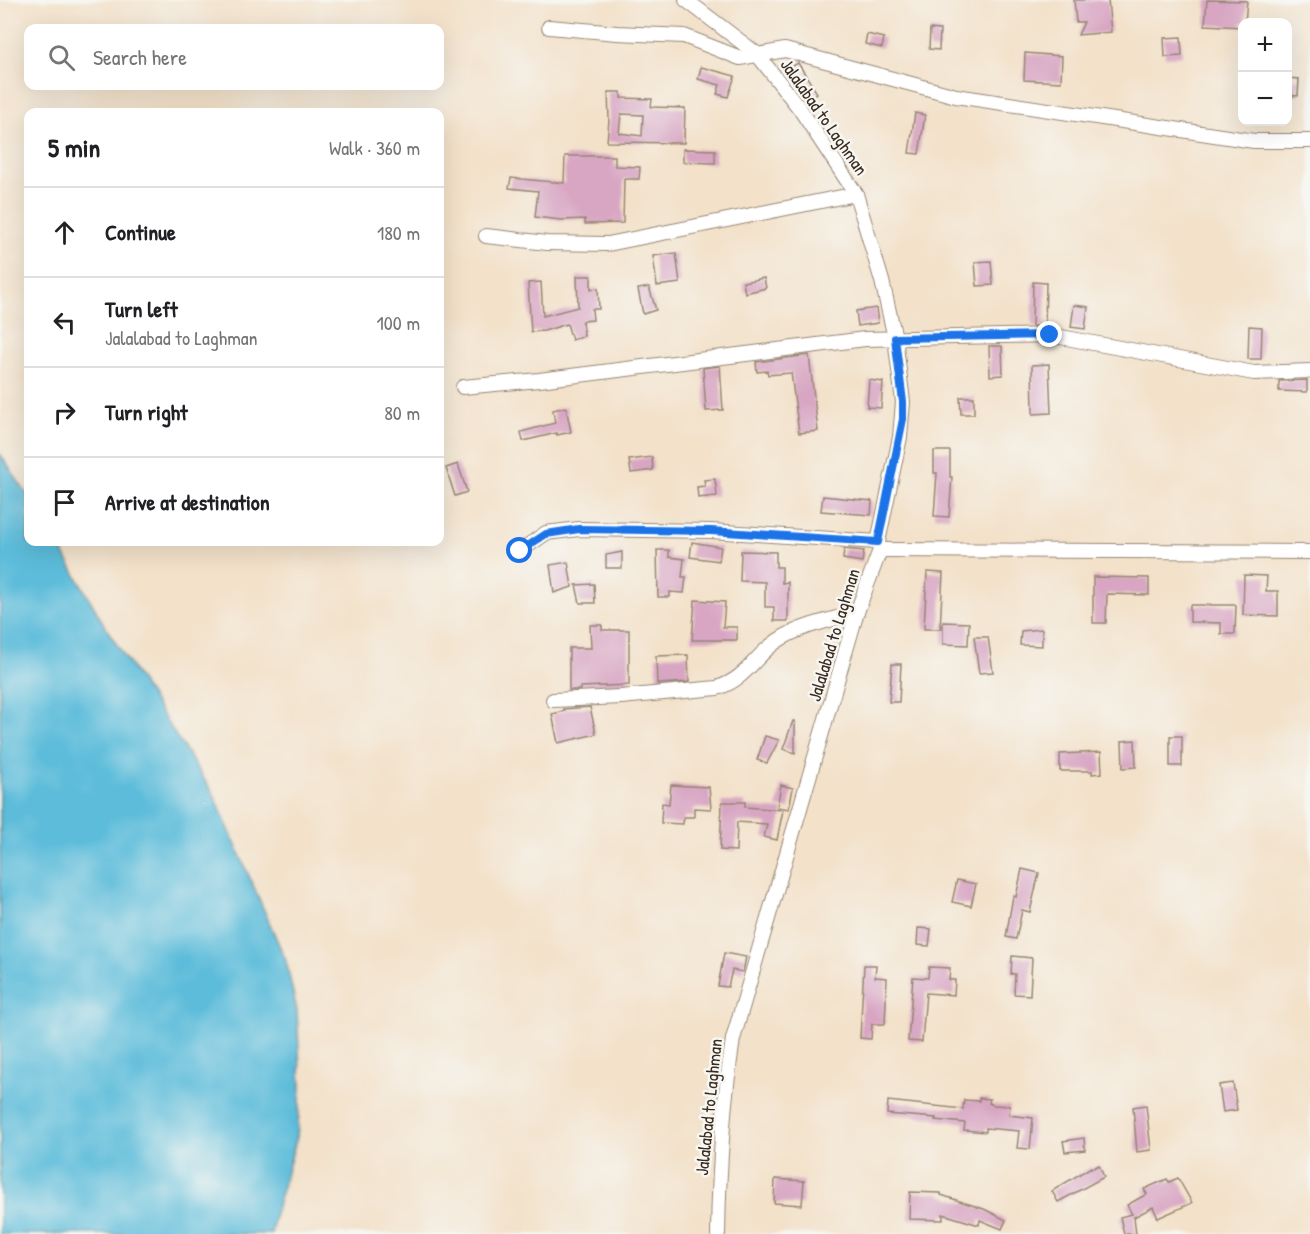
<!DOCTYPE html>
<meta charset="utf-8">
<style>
:root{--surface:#fff;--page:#f2f2f2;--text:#202124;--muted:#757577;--line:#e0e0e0}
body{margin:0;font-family:"Patrick Hand",sans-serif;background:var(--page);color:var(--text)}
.controls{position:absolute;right:18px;top:18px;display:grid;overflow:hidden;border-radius:12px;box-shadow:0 6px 24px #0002}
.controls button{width:54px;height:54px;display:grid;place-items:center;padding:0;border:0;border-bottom:2px solid var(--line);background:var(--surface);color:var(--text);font:30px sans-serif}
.stop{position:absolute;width:18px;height:18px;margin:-14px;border:4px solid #1a73e8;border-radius:50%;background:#fff}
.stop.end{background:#1a73e8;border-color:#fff;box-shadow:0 2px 6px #0008}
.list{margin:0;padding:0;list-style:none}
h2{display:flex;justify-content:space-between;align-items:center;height:78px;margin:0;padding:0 24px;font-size:26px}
h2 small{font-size:20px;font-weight:400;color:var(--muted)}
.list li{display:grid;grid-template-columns:39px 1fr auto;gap:18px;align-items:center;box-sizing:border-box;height:90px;padding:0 24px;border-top:2px solid var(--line)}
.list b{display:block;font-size:22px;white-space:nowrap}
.list p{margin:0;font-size:20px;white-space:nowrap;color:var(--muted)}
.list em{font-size:20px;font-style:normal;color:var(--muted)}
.icon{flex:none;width:33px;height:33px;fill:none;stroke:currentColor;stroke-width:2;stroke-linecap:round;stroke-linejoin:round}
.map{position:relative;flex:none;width:1310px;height:1234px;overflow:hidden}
.search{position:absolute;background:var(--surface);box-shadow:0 6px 24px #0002;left:24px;top:24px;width:420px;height:66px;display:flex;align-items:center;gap:15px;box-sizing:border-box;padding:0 21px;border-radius:12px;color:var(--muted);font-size:22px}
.panel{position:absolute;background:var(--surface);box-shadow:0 6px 24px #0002;left:24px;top:108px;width:420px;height:438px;border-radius:12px}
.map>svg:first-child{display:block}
</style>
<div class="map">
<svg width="1310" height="1234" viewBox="0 0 1310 1234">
<rect width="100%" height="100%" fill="#f6f6f2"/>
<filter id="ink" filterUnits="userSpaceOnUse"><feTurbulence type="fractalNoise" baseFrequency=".0167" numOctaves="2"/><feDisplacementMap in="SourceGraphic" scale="12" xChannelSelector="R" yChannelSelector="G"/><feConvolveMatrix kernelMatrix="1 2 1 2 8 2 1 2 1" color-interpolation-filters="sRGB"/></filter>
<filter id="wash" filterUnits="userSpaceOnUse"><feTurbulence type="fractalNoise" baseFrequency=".008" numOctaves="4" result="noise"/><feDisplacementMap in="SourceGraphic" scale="24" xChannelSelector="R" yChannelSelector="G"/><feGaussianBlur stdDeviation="1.35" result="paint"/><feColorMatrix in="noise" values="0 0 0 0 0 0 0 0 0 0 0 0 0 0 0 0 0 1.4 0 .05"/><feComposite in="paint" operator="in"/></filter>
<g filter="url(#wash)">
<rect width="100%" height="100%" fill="#f3e1c9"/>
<polygon fill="#5cbcda" stroke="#4c737c" stroke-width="1.5" points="0,454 28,496 28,542 57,542 106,628 213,793 286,961 297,1011 301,1087 297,1137 275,1213 271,1234 0,1234"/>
<g id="blocks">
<g fill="#d8a6c3" fill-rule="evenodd">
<polygon points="1074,0 1108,0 1111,32 1078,35 1084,22 1076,22"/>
<polygon points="1207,0 1247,1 1245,22 1242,22 1242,27 1205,25"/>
<polygon points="930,29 940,30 939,50 929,49"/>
<polygon points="867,34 884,38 882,48 865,44"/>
<polygon points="1181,37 1182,56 1165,57 1164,38"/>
<polygon points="1025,53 1062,56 1061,82 1024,80"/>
<polygon points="798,63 817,93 808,99 789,68"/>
<polygon points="701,67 735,76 728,97 717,94 720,85 698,79"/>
<polygon points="1287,78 1299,79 1298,96 1287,95"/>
<path d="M608 92H621V98L652 99 651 107 685 108 684 143 607 142 609 120ZM621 114 643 115 642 136 619 133Z"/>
<polygon points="915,113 925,115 919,154 909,153"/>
<polygon points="683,149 715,150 715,163 683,162"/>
<polygon points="565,156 615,156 615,166 640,167 639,179 624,179 623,223 585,224 585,219 561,220 535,217 538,191 509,188 511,178 564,183"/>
<polygon points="676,253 680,283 657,286 653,256"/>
<polygon points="991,261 993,285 977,286 975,262"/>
<polygon points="577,276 591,276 591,289 598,288 599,309 592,309 593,320 582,321 584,336 572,340 567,324 544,331 531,332 528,283 541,282 543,316 578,307"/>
<polygon points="764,278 766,288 745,293 743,282"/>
<polygon points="1033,282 1046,283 1045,326 1032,326"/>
<polygon points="649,287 656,310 643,314 638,289"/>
<polygon points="1074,305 1088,307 1085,329 1071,327"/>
<polygon points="876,308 878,323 858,326 856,311"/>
<polygon points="1249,326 1262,327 1261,359 1248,359"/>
<polygon points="989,346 1002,346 1003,375 990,376"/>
<polygon points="809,355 818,431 799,433 791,373 768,375 767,371 757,372 756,362"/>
<polygon points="1049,364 1051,413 1033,414 1032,365"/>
<polygon points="720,366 723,410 706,411 703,368"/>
<polygon points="869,380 883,382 881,408 867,407"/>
<polygon points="1307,380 1307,392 1279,391 1279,381"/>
<polygon points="960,397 974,397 974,414 961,414"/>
<polygon points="566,407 571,432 557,435 557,433 523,441 521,432 555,423 553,410"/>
<polygon points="934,451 950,451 950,477 952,477 949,517 934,516 937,473 934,473"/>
<polygon points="652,457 653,470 631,473 629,460"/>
<polygon points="458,464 467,492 455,496 446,468"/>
<polygon points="715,479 717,496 698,498 697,487 705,486 704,480"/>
<polygon points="823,496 872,501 871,515 821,511"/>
<polygon points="692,542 721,547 719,561 690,557"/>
<polygon points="844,549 864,551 862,562 843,559"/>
<polygon points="657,550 669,550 669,557 684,559 682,577 686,577 684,593 670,592 670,597 658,597"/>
<polygon points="741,551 776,552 776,567 782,567 782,583 788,582 788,621 774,621 774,607 765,607 765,582 740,581"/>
<polygon points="622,552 622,568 606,568 606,555"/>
<polygon points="568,562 572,587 554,593 550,565"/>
<polygon points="927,572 943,573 940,629 924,629"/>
<polygon points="1244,575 1267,576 1266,591 1278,591 1278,616 1243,615"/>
<polygon points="1093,577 1149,578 1149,595 1107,594 1106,623 1093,623"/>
<polygon points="594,584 595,603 580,603 576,585"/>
<polygon points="695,600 725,602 723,627 737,627 737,640 692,640"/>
<polygon points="1190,605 1236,605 1235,634 1221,634 1221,623 1190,622"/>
<polygon points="943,622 969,623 968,645 943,644"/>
<polygon points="590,625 602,625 602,630 629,630 629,685 580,687 580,690 569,690 569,648 591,648"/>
<polygon points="1042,629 1042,646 1020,645 1021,631"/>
<polygon points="974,637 988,637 993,672 979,673"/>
<polygon points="688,655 689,682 657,684 656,656"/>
<polygon points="892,664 901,664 899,702 889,702"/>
<polygon points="590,707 596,734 558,743 552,714 565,711 564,709"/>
<polygon points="793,721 795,721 795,753 783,749"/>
<polygon points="765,736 779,740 767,763 757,760"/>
<rect x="1170" y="736" width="12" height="30"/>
<polygon points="1135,740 1136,767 1123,768 1122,741"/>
<polygon points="1101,752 1102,773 1092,774 1092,771 1060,771 1060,754"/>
<polygon points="671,785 709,787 711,809 694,808 694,817 684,817 683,824 661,823 662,803 669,804"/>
<polygon points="781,785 793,788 789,809 777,807"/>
<polygon points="722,802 745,802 745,807 783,810 777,840 764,837 767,824 737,822 736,851 720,850"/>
<polygon points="1022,869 1039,873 1030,912 1022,910 1016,939 1006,937 1013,896 1016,897"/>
<polygon points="957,880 976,884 971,906 952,902"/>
<polygon points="918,928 931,929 929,946 917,945"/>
<polygon points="724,953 746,957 743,972 732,970 728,987 718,986"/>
<polygon points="1012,956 1032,958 1030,995 1014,994 1015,974 1011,974"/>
<polygon points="864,965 876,965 875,977 887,978 885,1024 872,1024 871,1039 860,1038"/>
<polygon points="929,967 950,968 949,980 955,980 954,995 926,993 922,1042 908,1041 913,977 928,978"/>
<polygon points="1233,1083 1237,1110 1223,1112 1219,1085"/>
<polygon points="979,1098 990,1099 989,1103 993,1105 1010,1106 1009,1115 1033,1118 1030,1149 1017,1148 1019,1131 986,1128 986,1132 964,1130 965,1123 935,1120 936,1118 887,1114 888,1101 963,1109 964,1100 979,1101"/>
<polygon points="1146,1105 1151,1150 1137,1152 1133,1107"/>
<polygon points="1084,1138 1085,1150 1065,1152 1063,1141"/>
<polygon points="1099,1165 1104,1177 1058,1202 1052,1191 1091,1167 1091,1169"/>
<polygon points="1178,1178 1192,1203 1158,1218 1153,1207 1134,1217 1136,1234 1124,1234 1120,1217 1132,1214 1127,1205 1147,1194 1144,1189 1167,1179 1169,1182"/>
<polygon points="775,1179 804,1181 802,1205 774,1203"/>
<polygon points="910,1192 941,1193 941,1195 984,1209 1006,1220 1002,1229 980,1220 979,1225 943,1214 943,1220 909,1219"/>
</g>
</g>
</g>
<g filter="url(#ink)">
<use href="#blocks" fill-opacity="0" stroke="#978674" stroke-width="1.5"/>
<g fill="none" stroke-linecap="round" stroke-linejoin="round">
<g stroke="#978674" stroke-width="16">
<g id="minor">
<path d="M686 0 757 54 800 109 856 194 882 281 895 338 903 402 900 437 878 542 880 550 857 612 733 1039C723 1104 719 1168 718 1234"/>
<polyline points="549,27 617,33 684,36 740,58 785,50 956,96 1254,141 1310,141"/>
<polyline points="486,236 547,243 608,244 856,194"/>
<polyline points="463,387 539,380 865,339 1050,335 1254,373 1310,371"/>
<polyline points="880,550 1310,552"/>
<polyline points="520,551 546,533 579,529 711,531 878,542"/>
<path d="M553 700 621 697 717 688C749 678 755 653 782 638 804 625 833 620 857 612"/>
</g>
</g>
<use href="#minor" stroke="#fff" stroke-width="14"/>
</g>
</g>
<g fill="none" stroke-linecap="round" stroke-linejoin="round" filter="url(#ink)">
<polyline stroke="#1a73e8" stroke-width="8" points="520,551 546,534 579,529 711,531 878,542 903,419 903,402 895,338 1050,335"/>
</g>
<g text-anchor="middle" stroke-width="5" stroke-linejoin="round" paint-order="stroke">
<g font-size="18" fill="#3b2a1e" stroke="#f6f6f2">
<text transform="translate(824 117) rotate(55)" y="6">Jalalabad to Laghman</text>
<text transform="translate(834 635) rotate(-73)" y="6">Jalalabad to Laghman</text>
<text transform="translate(709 1107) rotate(-84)" y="6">Jalalabad to Laghman</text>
</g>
</g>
</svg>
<div class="controls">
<button>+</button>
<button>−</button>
</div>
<div class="stop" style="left:520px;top:551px"></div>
<div class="stop end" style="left:1050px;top:335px"></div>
<div class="search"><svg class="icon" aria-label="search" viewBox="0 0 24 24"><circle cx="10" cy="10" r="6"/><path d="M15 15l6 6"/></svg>Search here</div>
<section class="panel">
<h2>5 min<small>Walk · 360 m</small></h2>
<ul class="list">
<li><svg class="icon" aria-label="ahead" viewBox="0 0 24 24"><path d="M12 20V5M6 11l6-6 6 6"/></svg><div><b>Continue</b></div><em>180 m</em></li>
<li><svg class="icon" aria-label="left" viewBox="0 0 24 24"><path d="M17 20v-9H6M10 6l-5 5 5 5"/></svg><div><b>Turn left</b><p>Jalalabad to Laghman</p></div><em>100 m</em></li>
<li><svg class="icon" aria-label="right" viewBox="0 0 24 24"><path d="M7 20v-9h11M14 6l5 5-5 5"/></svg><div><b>Turn right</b></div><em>80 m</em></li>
<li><svg class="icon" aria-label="arrive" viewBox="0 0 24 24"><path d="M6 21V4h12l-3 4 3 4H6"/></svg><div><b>Arrive at destination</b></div></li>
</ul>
</section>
</div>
